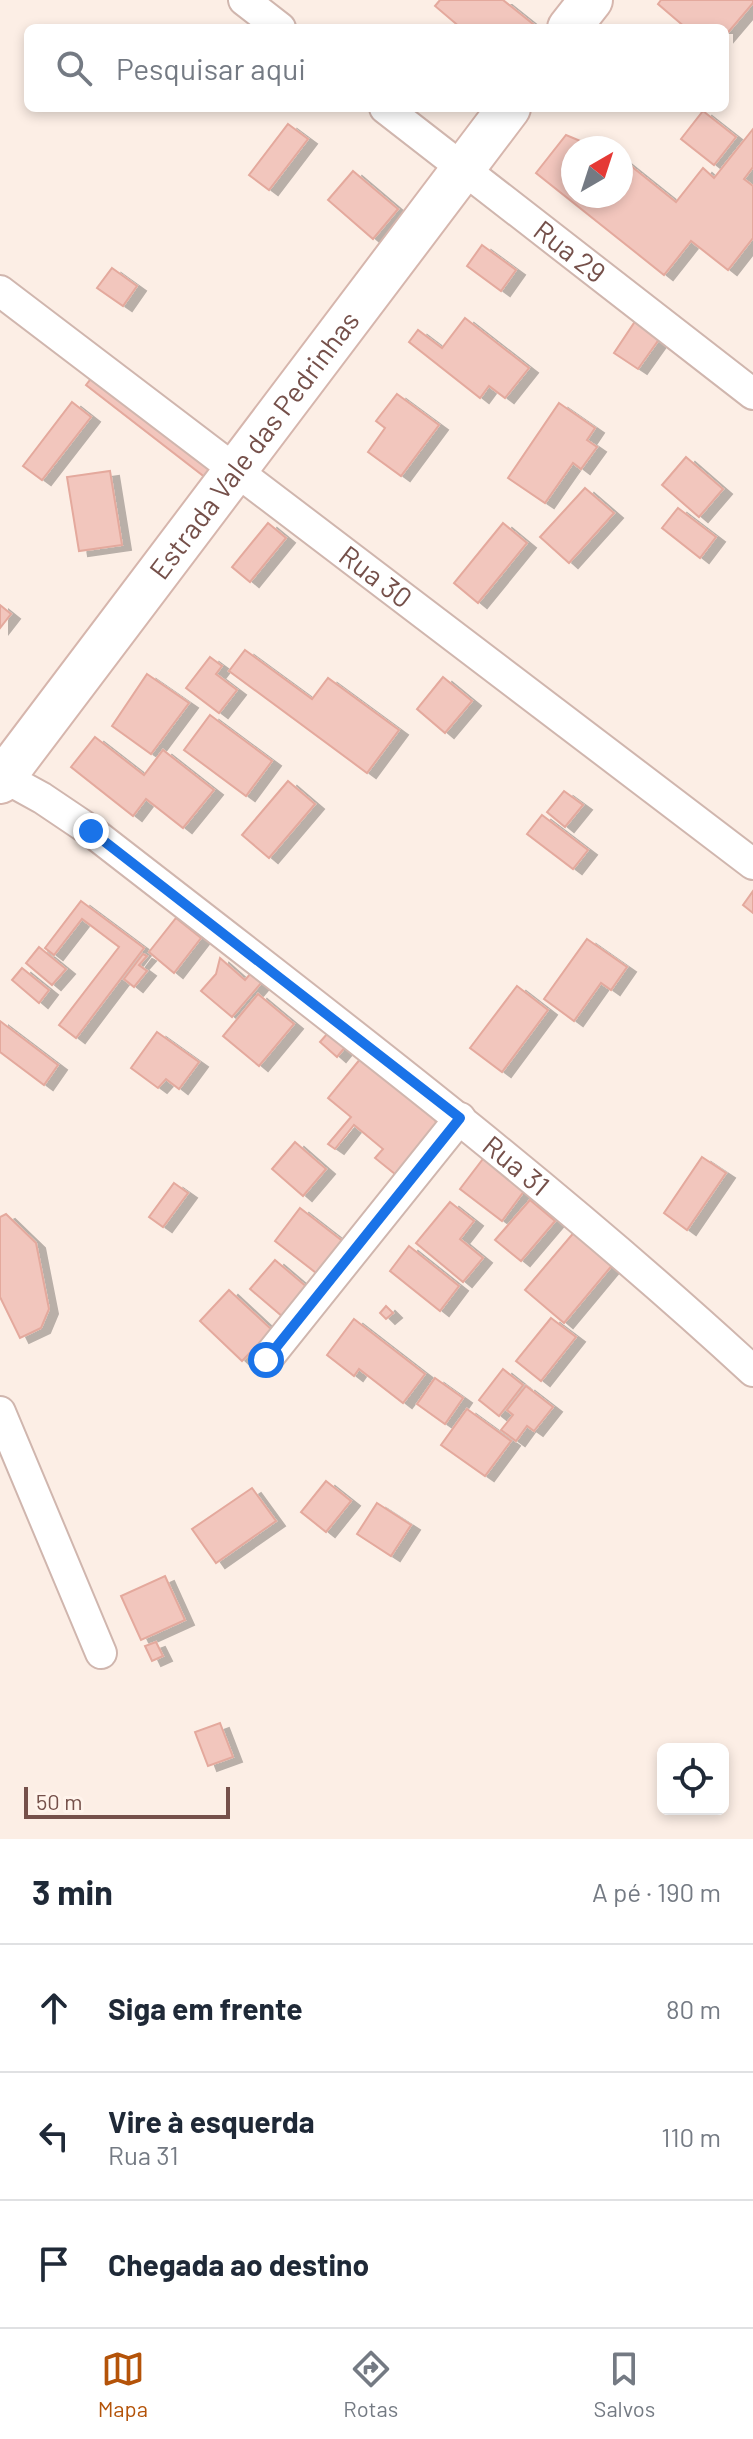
<!DOCTYPE html>
<html lang="pt">
<meta charset="utf-8">
<style>
:root{--surface:#fff;--page:#f6f6f7;--text:#1f2937;--muted:#747a83;--line:#e0e1e3;--accent:#b45309}
body{margin:0;font-family:Barlow,sans-serif;background:var(--page);color:var(--text)}
.controls{position:absolute;right:24px;bottom:24px;display:grid;overflow:hidden;border-radius:12px;box-shadow:0 4px 12px #0003}
.controls button{width:72px;height:72px;display:grid;place-items:center;padding:0;border:0;border-bottom:2px solid var(--line);background:var(--surface);color:var(--text);font:40px sans-serif}
.compass{position:absolute;left:561px;top:136px;width:72px;height:72px;border-radius:50%;background:var(--surface);box-shadow:0 4px 12px #0003;rotate:39deg}
.scale{position:absolute;left:24px;bottom:20px;width:206px;box-sizing:border-box;padding-left:8px;border:4px solid #75504a;border-top:0;font-size:22px;line-height:28px;white-space:nowrap;color:#75504a;-webkit-text-stroke:6px #fff3eb;paint-order:stroke}
.stop{position:absolute;width:24px;height:24px;margin:-18px;border:6px solid #1a73e8;border-radius:50%;background:#fff}
.stop.end{background:#1a73e8;border-color:#fff;box-shadow:0 2px 8px #0008}
.list{margin:0;padding:0;list-style:none}
h2{display:flex;justify-content:space-between;align-items:center;height:104px;margin:0;padding:0 32px;font-size:34px}
h2 small{font-size:26px;font-weight:400;color:var(--muted)}
.list li{display:grid;grid-template-columns:52px 1fr auto;gap:24px;align-items:center;box-sizing:border-box;height:128px;padding:0 32px;border-top:2px solid var(--line)}
.list b{display:block;font-size:30px;white-space:nowrap}
.list p{margin:0;font-size:26px;white-space:nowrap;color:var(--muted)}
.list em{font-size:26px;font-style:normal;color:var(--muted)}
.icon{flex:none;width:44px;height:44px;fill:none;stroke:currentColor;stroke-width:2;stroke-linecap:round;stroke-linejoin:round}
.map{position:relative;flex:none;width:753px;height:1839px;overflow:hidden}
.search{position:absolute;background:var(--surface);box-shadow:0 4px 12px #0003;left:24px;right:24px;top:24px;height:88px;display:flex;align-items:center;gap:20px;box-sizing:border-box;padding:0 28px;border-radius:12px;color:var(--muted);font-size:30px}
.sheet{height:488px;background:var(--surface)}
nav{display:flex;justify-content:space-around;align-items:center;box-sizing:border-box;height:112px;border-top:2px solid var(--line);background:var(--surface);font-size:22px;color:var(--muted)}
nav a{display:grid;justify-items:center;gap:4px}
nav .on{color:var(--accent)}
.map>svg:first-child{display:block}
</style>
<div class="map">
<svg width="753" height="1839" viewBox="0 0 753 1839">
<defs>
<filter id="shadow"><feDropShadow dx="9" dy="5" stdDeviation="0" flood-color="#0004"/></filter>
</defs>
<rect width="100%" height="100%" fill="#fceee5"/>
<g fill="#f2c6bd" stroke="#e4a99d" stroke-width="2" filter="url(#shadow)">
<polygon points="440,0 503,0 538,28 461,28 435,6"/>
<polygon points="661,0 753,0 753,3 725,36 725,28 686,28 658,4"/>
<polygon points="703,111 736,137 714,165 681,139"/>
<polygon points="288,124 308,139 269,190 249,175"/>
<polygon points="753,129 753,167 744,179 753,186 753,238 728,270 691,241 664,275 536,173 566,135 597,148 573,148 573,196 621,196 621,158 676,202 703,168 714,178"/>
<polygon points="353,171 398,209 373,239 328,200"/>
<polygon points="482,245 516,270 501,291 467,266"/>
<polygon points="112,268 137,286 123,306 97,288"/>
<polygon points="642,311 667,328 638,369 614,353"/>
<polygon points="465,318 529,368 505,398 489,386 480,398 409,342 418,330 442,348"/>
<polygon points="97,371 217,464 206,478 86,385"/>
<polygon points="397,394 439,425 401,476 368,452 385,428 376,421"/>
<polygon points="72,402 91,417 42,480 23,466"/>
<polygon points="559,403 595,428 587,440 597,447 581,469 573,463 545,503 508,478"/>
<polygon points="686,457 723,489 699,517 662,485"/>
<polygon points="110,471 122,545 79,551 67,477"/>
<polygon points="585,488 614,513 569,563 540,537"/>
<polygon points="678,508 716,537 700,558 662,528"/>
<polygon points="268,523 286,538 250,582 232,567"/>
<polygon points="503,523 527,543 478,603 454,583"/>
<polygon points="0,605 11,614 0,628"/>
<polygon points="245,650 312,699 328,678 399,730 367,773 229,671"/>
<polygon points="210,657 222,666 216,674 237,690 219,713 186,688"/>
<polygon points="147,674 189,703 151,754 112,726"/>
<polygon points="443,677 472,701 445,733 417,709"/>
<polygon points="210,715 272,761 246,796 184,750"/>
<polygon points="95,737 144,775 163,750 214,790 183,828 146,799 133,816 71,767"/>
<polygon points="288,781 315,804 269,858 242,835"/>
<polygon points="564,791 583,805 565,827 547,812"/>
<polygon points="542,815 588,850 573,869 527,834"/>
<polygon points="753,891 753,913 743,905"/>
<polygon points="81,901 144,948 76,1038 59,1025 119,947 82,919 54,955 45,948"/>
<polygon points="176,918 201,938 174,973 149,952"/>
<polygon points="587,939 627,967 611,990 601,983 574,1021 544,999"/>
<polygon points="39,947 66,969 52,985 26,963"/>
<polygon points="143,954 147,956 139,965 147,971 134,987 124,979"/>
<polygon points="220,958 245,980 257,966 268,975 232,1017 201,991 216,974"/>
<polygon points="22,968 49,990 39,1003 12,980"/>
<polygon points="517,986 548,1010 502,1072 470,1048"/>
<polygon points="258,994 294,1024 259,1066 223,1036"/>
<polygon points="0,1021 58,1065 44,1085 0,1052"/>
<polygon points="335,1025 351,1040 337,1057 320,1042"/>
<polygon points="157,1032 199,1062 179,1089 166,1079 158,1088 131,1068"/>
<polygon points="361,1058 432,1115 440,1129 400,1178 375,1158 383,1149 354,1125 335,1149 328,1144 351,1117 328,1098"/>
<polygon points="295,1142 326,1169 303,1196 272,1169"/>
<polygon points="486,1155 527,1187 502,1221 460,1189"/>
<polygon points="702,1157 726,1173 687,1230 664,1213"/>
<polygon points="174,1183 188,1193 163,1227 149,1217"/>
<polygon points="530,1200 555,1221 521,1261 495,1240"/>
<polygon points="450,1202 474,1221 460,1239 483,1258 463,1282 416,1243"/>
<polygon points="300,1208 345,1243 320,1276 275,1241"/>
<polygon points="6,1214 36,1243 49,1309 41,1328 20,1338 0,1297 0,1217"/>
<polygon points="576,1230 614,1263 564,1323 525,1290"/>
<polygon points="409,1246 459,1286 440,1311 390,1271"/>
<polygon points="275,1260 308,1288 283,1317 250,1289"/>
<polygon points="229,1290 272,1330 242,1361 200,1321"/>
<polygon points="386,1306 393,1313 386,1319 380,1313"/>
<polygon points="551,1318 576,1337 541,1381 516,1361"/>
<polygon points="354,1319 425,1374 403,1403 359,1369 354,1376 327,1355"/>
<polygon points="503,1369 523,1385 499,1416 479,1400"/>
<polygon points="435,1378 463,1398 445,1424 417,1404"/>
<polygon points="526,1386 553,1407 534,1431 527,1426 516,1441 501,1430 513,1415 507,1410"/>
<polygon points="467,1409 511,1441 485,1476 441,1445"/>
<polygon points="326,1481 351,1501 326,1532 301,1512"/>
<polygon points="252,1488 276,1521 216,1563 192,1529"/>
<polygon points="377,1503 411,1525 391,1556 357,1534"/>
<polygon points="165,1576 185,1620 141,1640 121,1596"/>
<polygon points="156,1642 163,1656 152,1661 145,1646"/>
<polygon points="220,1723 233,1757 208,1766 195,1732"/>
</g>
<g fill="none" stroke-linecap="round" stroke-linejoin="round">
<g stroke="#d0b6ae" stroke-width="34">
<g id="street">
<polyline points="244,0 280,28"/>
<path id="s1" d="M385 108 753 394"/>
<path id="s2" d="M0 291 753 864"/>
<path id="s3" d="M0 775 42 798 91 831C316 1006 544 1178 753 1371"/>
<polyline points="266,1360 460,1118"/>
<polyline points="0,1412 101,1653"/>
</g>
</g>
<g stroke="#d6b6ad" stroke-width="46">
<g id="secondary">
<polyline points="569,28 591,0"/>
<path id="s4" d="M0 782 509 108"/>
</g>
</g>
<use href="#street" stroke="#fff" stroke-width="30"/>
<use href="#secondary" stroke="#fff" stroke-width="42"/>
</g>
<g fill="none" stroke-linecap="round" stroke-linejoin="round">
<polyline stroke="#1a73e8" stroke-width="10" points="91,831 460,1118 266,1360"/>
</g>
<g text-anchor="middle" stroke-width="6" stroke-linejoin="round" paint-order="stroke">
<g font-size="28" fill="#75504a" stroke="#fff3eb">
<text dy="10" stroke="none"><textPath href="#s1" startOffset="234">Rua 29</textPath></text>
<text dy="10" stroke="none"><textPath href="#s4" startOffset="422">Estrada Vale das Pedrinhas</textPath></text>
<text dy="10" stroke="none"><textPath href="#s2" startOffset="472">Rua 30</textPath></text>
<text dy="10" stroke="none"><textPath href="#s3" startOffset="648">Rua 31</textPath></text>
</g>
</g>
</svg>
<div class="controls">
<button><svg class="icon" aria-label="locate" viewBox="0 0 24 24"><circle cx="12" cy="12" r="6"/><path d="M12 2v4M12 18v4M2 12h4M18 12h4"/></svg></button>
</div>
<svg class="compass" viewBox="-18 -18 36 36"><path d="M0-13l5 13h-10z" fill="#e53935"/><path d="M0 13l5-13h-10z" fill="#747a83"/></svg>
<div class="scale">50 m</div>
<div class="stop" style="left:266px;top:1360px"></div>
<div class="stop end" style="left:91px;top:831px"></div>
<div class="search"><svg class="icon" aria-label="search" viewBox="0 0 24 24"><circle cx="10" cy="10" r="6"/><path d="M15 15l6 6"/></svg>Pesquisar aqui</div>
</div>
<section class="sheet">
<h2>3 min<small>A pé · 190 m</small></h2>
<ul class="list">
<li><svg class="icon" aria-label="ahead" viewBox="0 0 24 24"><path d="M12 20V5M6 11l6-6 6 6"/></svg><div><b>Siga em frente</b></div><em>80 m</em></li>
<li><svg class="icon" aria-label="left" viewBox="0 0 24 24"><path d="M17 20v-9H6M10 6l-5 5 5 5"/></svg><div><b>Vire à esquerda</b><p>Rua 31</p></div><em>110 m</em></li>
<li><svg class="icon" aria-label="arrive" viewBox="0 0 24 24"><path d="M6 21V4h12l-3 4 3 4H6"/></svg><div><b>Chegada ao destino</b></div></li>
</ul>
</section>
<nav>
<a class="on"><svg class="icon" aria-label="map" viewBox="0 0 24 24"><path d="M3 6l6-2 6 2 6-2v14l-6 2-6-2-6 2zM9 4v14M15 6v14"/></svg>Mapa</a>
<a><svg class="icon" aria-label="directions" viewBox="0 0 24 24"><path d="M12 3l9 9-9 9-9-9zM9 14v-3h6M13 9l2 2-2 2"/></svg>Rotas</a>
<a><svg class="icon" aria-label="saved" viewBox="0 0 24 24"><path d="M7 4h10v16l-5-4-5 4z"/></svg>Salvos</a>
</nav>
